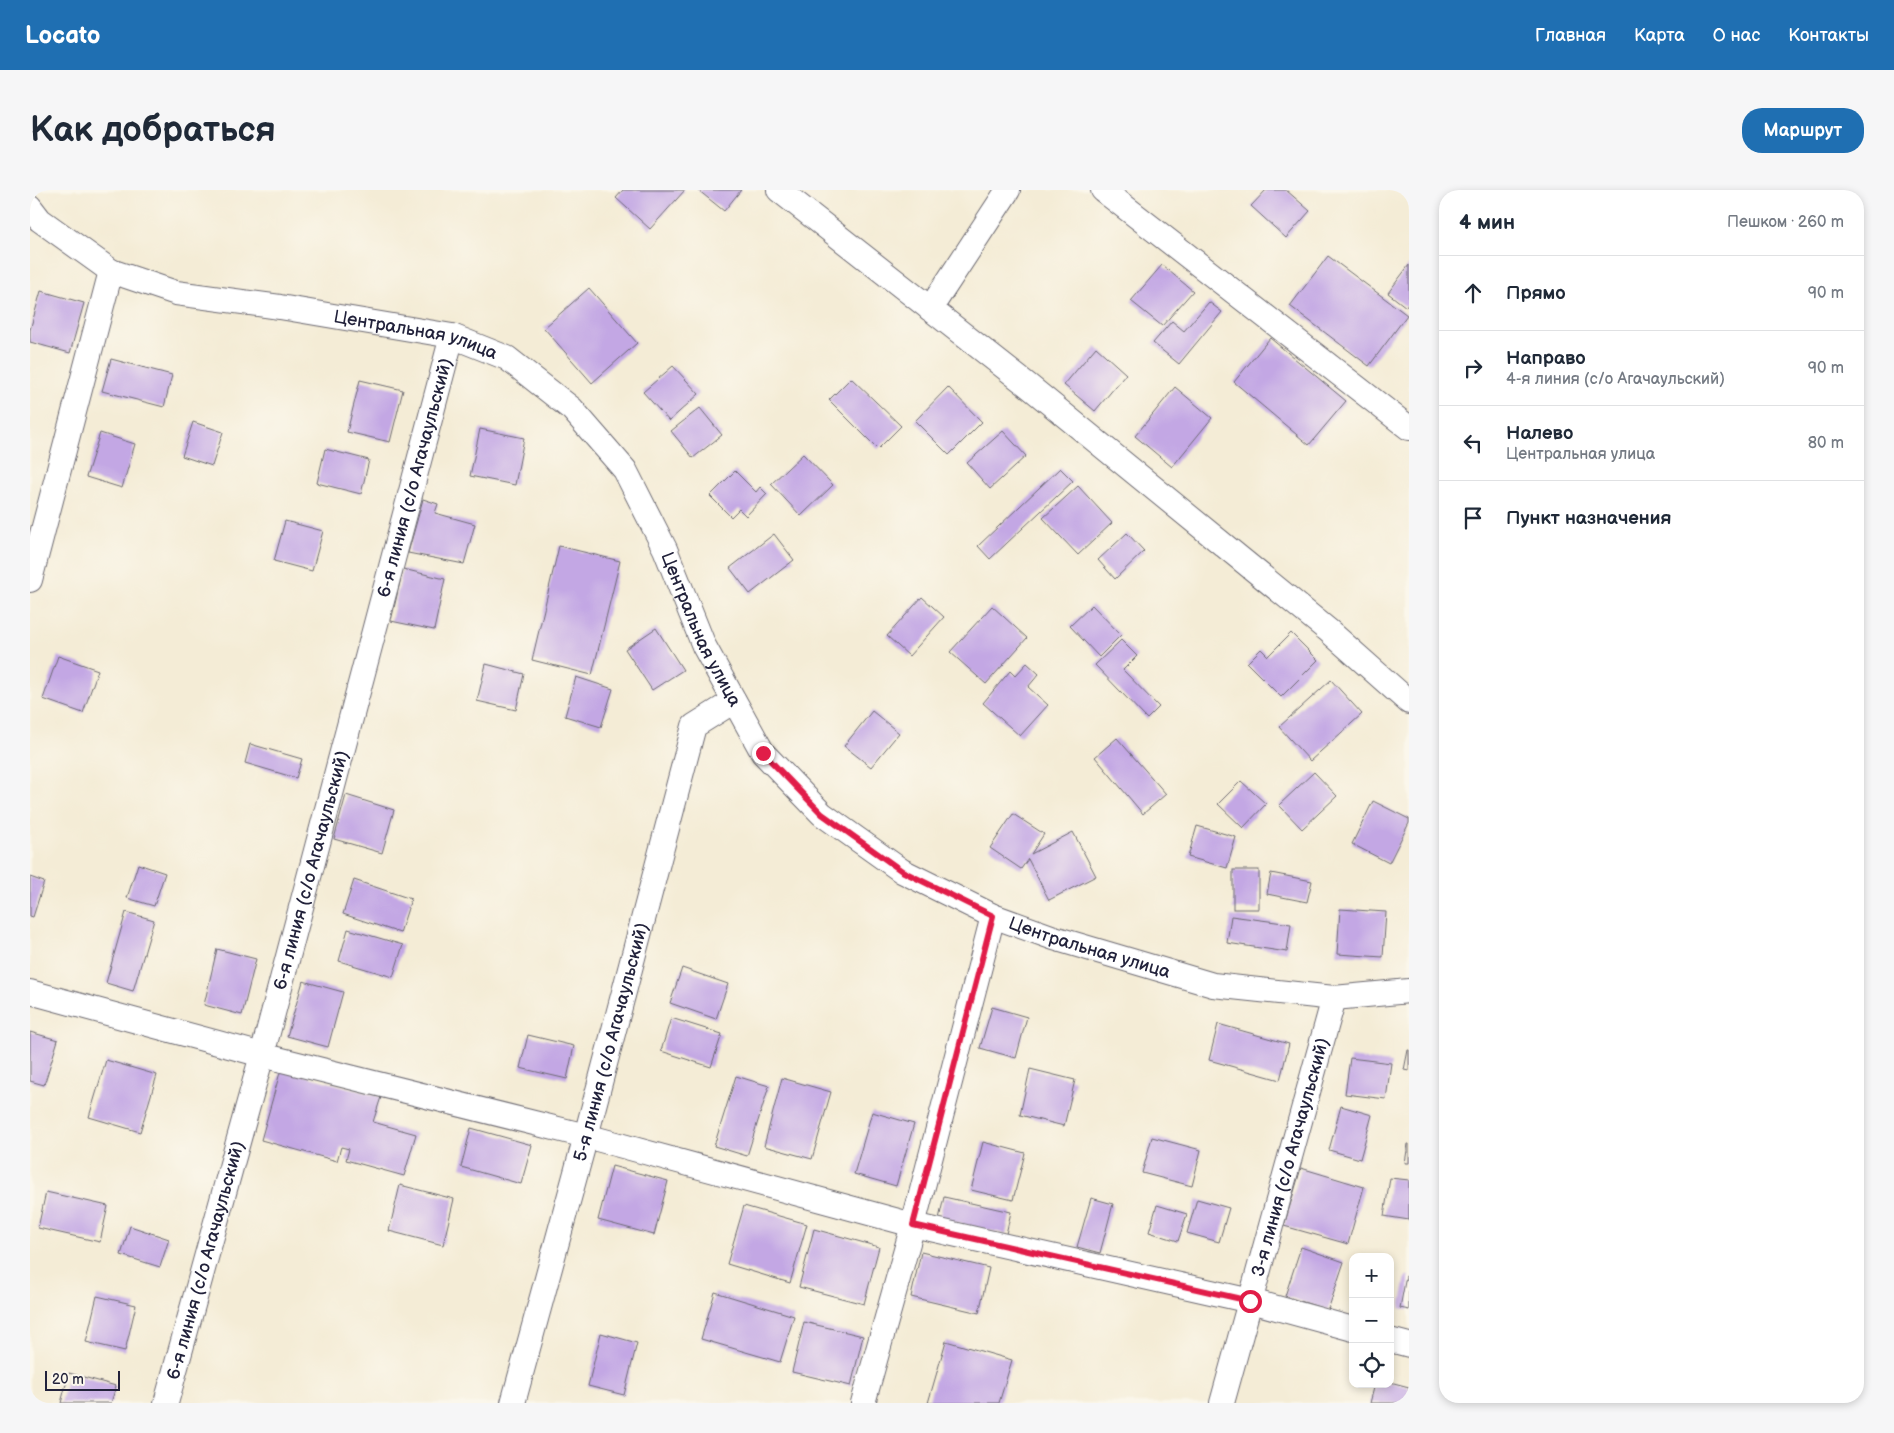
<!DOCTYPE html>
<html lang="ru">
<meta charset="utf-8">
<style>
:root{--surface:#fff;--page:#f6f6f7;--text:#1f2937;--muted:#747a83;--line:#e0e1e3;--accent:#1f6fb2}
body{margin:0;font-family:"Balsamiq Sans",sans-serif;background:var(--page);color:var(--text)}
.controls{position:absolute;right:15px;bottom:15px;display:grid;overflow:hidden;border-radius:10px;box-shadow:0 2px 8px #0003}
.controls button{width:45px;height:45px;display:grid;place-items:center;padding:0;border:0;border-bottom:1px solid var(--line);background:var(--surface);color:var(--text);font:25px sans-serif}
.scale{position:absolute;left:15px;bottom:12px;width:75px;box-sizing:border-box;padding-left:5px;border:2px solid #22223b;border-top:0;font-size:14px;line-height:18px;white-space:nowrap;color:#22223b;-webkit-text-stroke:4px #fbf7ec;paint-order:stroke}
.stop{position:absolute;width:15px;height:15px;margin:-11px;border:4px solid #e11d48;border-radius:50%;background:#fff}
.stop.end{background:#e11d48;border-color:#fff;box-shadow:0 1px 5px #0008}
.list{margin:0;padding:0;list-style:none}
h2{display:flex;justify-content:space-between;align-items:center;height:65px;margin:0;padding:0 20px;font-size:21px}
h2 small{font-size:16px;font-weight:400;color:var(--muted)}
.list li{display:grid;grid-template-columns:32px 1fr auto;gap:15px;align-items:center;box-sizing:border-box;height:75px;padding:0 20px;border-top:1px solid var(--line)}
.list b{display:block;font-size:19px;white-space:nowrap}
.list p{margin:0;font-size:16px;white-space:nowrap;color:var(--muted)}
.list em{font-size:16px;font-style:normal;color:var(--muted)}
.icon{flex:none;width:28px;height:28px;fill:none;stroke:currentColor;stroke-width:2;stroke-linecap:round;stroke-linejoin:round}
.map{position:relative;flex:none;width:1379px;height:1213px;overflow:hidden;border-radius:20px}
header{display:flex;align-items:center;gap:30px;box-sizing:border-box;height:70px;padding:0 25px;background:var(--accent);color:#fff}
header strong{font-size:24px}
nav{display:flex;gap:28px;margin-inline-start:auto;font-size:18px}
.intro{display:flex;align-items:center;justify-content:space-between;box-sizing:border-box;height:120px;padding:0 30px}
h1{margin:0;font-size:35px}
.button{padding:12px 22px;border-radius:20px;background:var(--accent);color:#fff;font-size:18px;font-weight:700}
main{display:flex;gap:30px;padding:0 30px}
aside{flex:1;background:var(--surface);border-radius:20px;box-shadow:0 2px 8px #0003}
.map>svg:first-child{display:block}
</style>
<header>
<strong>Locato</strong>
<nav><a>Главная</a><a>Карта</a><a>О нас</a><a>Контакты</a></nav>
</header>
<div class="intro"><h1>Как добраться</h1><a class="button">Маршрут</a></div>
<main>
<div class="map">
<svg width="1379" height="1213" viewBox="0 0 1379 1213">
<rect width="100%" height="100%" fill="#fbf7ec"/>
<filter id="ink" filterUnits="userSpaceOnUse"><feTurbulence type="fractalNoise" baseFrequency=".02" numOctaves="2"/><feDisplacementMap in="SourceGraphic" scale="10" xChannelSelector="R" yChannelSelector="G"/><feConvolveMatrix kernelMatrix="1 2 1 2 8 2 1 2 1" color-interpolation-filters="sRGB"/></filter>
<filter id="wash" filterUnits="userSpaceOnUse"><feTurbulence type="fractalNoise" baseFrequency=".0096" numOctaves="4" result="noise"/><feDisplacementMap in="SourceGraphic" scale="20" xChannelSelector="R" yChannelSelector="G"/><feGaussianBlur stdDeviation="1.12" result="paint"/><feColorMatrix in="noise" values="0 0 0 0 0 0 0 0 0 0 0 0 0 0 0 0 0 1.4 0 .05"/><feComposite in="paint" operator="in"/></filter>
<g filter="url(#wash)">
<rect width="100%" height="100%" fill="#f4ecd6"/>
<g id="blocks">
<g fill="#c3a7e4">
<polygon points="593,0 655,0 620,39 586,8"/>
<polygon points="668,0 711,0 694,21"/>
<polygon points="1236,0 1256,0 1280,21 1256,48 1221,16"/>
<polygon points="1298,66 1377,125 1339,176 1260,116"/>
<polygon points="1132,75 1163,101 1132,136 1101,111"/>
<polygon points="1379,75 1379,113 1376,117 1358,103"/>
<polygon points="559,98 607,153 562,193 514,138"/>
<polygon points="11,101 54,113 40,163 0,152 0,140"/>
<polygon points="1179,112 1192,122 1149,174 1123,153 1142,131 1154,141"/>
<polygon points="1240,148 1316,211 1279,255 1204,192"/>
<polygon points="1066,157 1096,184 1065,221 1034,195"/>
<polygon points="81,169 142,185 134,217 72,201"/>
<polygon points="643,176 669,204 639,231 613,202"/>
<polygon points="821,188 871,236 848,259 799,210"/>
<polygon points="330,190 373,200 360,252 317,242"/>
<polygon points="918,197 952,232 919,265 885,231"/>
<polygon points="1145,197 1182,228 1142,277 1105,246"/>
<polygon points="670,218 692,245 663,268 641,241"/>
<polygon points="163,232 193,242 182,276 152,266"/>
<polygon points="450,239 494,248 485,295 440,286"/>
<polygon points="973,241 996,266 960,299 937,273"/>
<polygon points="70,243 105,254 92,298 56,287"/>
<polygon points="295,259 339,270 331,304 287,293"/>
<polygon points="773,264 803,295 771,326 741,294"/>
<polygon points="1030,278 1043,291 960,369 948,356"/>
<polygon points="705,281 726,302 730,297 737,304 716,326 709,319 701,327 680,306"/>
<polygon points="1048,296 1082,333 1048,365 1013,328"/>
<polygon points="393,309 408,314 405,323 445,334 434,374 378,363"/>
<polygon points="255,331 293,341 282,381 244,371"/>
<polygon points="1097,343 1114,361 1085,389 1068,370"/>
<polygon points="744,344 764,370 720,404 700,378"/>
<polygon points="529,356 590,371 562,485 502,470"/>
<polygon points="373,379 415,389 404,440 361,431"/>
<polygon points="892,407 914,427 879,466 857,446"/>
<polygon points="1062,415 1091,445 1069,467 1040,436"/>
<polygon points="962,416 997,448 956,494 920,462"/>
<polygon points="626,438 653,480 622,500 595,459"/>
<polygon points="1261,443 1288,470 1251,507 1217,473 1231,459 1238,466"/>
<polygon points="1091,450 1107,466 1093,480 1129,517 1117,529 1065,475"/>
<polygon points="28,466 68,480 53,523 13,509"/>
<polygon points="997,473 1009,484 998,497 1018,515 990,546 953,513 980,481 985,486"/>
<polygon points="456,474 494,484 486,520 447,511"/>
<polygon points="546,487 583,499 571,537 535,526"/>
<polygon points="1301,490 1332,524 1280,571 1249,537"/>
<polygon points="842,521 869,543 841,577 814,556"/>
<polygon points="1087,548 1136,604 1113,624 1065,567"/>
<polygon points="220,554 272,569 266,588 215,573"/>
<polygon points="1284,582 1307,606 1272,639 1249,615"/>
<polygon points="1211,591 1236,614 1213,638 1188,614"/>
<polygon points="316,605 364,620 352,663 304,649"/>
<polygon points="1343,611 1379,629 1379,633 1359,673 1322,654"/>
<polygon points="983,624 1014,644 1001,664 1043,642 1066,686 1019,710 998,669 991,679 960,658"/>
<polygon points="1167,636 1206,647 1197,678 1158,667"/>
<polygon points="108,674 135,683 124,716 97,708"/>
<rect x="1203" y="680" width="26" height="39"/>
<polygon points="1241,683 1282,691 1277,712 1237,704"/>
<polygon points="0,687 14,692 3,727 0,726"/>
<polygon points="324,690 381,709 370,743 313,724"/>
<polygon points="1310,719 1356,722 1353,767 1307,764"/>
<polygon points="96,722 124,730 103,801 76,793"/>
<polygon points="1201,726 1261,734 1257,762 1197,753"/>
<polygon points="318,739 373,755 363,787 309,771"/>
<polygon points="187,759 226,769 212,825 174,815"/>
<polygon points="652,778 698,794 686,829 640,813"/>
<polygon points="273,791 313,802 298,857 257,846"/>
<polygon points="962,817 997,827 986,868 950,858"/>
<polygon points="641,828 692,844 681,877 631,861"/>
<polygon points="1188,834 1259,854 1250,890 1179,870"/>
<polygon points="0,842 28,850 14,895 0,891"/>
<polygon points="498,845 544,856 537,889 490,878"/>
<polygon points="1378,860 1379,860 1379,881 1374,880"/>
<polygon points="1320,868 1361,873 1356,909 1315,904"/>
<polygon points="76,870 127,885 110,942 59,927"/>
<polygon points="251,879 351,907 343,932 386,944 374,986 316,970 319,959 311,957 307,971 231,950"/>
<polygon points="1000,879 1045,890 1034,936 990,925"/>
<polygon points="706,886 739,896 717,966 684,956"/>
<polygon points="752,888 801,902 782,969 734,956"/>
<polygon points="1311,916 1342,925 1330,969 1299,960"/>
<polygon points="842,922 884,934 866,996 824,984"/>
<polygon points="441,938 502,955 491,994 431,977"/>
<polygon points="1122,947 1171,960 1162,996 1112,983"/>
<polygon points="953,952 995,963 983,1010 941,1000"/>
<polygon points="1378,954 1379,954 1379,973 1375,973"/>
<polygon points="582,976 638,991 624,1045 568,1030"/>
<polygon points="1271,978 1334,997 1318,1054 1254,1036"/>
<polygon points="1360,988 1379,990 1379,1030 1354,1026"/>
<polygon points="370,995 424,1009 413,1055 359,1041"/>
<polygon points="16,1002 78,1016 70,1052 8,1038"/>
<polygon points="914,1007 981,1022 976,1044 909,1029"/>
<polygon points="1061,1008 1083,1014 1070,1063 1047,1057"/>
<polygon points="1167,1009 1199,1018 1189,1052 1157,1043"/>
<polygon points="1127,1015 1157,1024 1148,1051 1119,1042"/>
<polygon points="714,1016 777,1034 760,1093 697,1074"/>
<polygon points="100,1036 139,1049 130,1077 91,1065"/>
<polygon points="784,1039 849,1057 834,1114 769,1097"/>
<polygon points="1271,1057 1314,1072 1298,1120 1255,1106"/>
<polygon points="891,1062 959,1078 949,1123 881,1107"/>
<polygon points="1376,1086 1379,1086 1379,1120 1370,1118"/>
<polygon points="685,1102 764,1126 750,1172 671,1149"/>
<polygon points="67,1106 106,1115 95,1161 56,1152"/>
<polygon points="774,1132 833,1146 821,1196 762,1182"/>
<polygon points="571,1143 607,1153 594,1205 558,1196"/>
<polygon points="916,1151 982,1170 969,1213 898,1213"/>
<polygon points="39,1183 86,1196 81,1213 31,1213"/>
<polygon points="1360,1192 1379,1197 1378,1213 1340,1213 1345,1194 1360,1194"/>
</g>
</g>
</g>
<g filter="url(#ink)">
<use href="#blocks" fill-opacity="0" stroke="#6c6971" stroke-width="1"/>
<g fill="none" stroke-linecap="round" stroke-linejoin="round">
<g stroke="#6c6971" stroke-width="26">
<g id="street">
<polyline points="749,0 1000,197 1299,441 1379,512"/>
<polyline points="1073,0 1379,238"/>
<path id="s1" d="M0 17 10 30 81 81 146 103 250 117 422 146 477 168 542 219 595 280 635 359 674 456 733 563 792 624 872 681 963 726 1024 748 1183 795 1304 808 1379 801"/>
<polyline points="900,119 978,0"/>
<polyline points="0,390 81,81"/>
<polyline points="0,802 232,865 556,946 883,1035 1221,1111 1323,1139"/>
<polyline points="1360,1150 1379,1155"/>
<path id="s2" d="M136 1213 232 865 422 146"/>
<path id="s3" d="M483 1213 556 946 664 536 704 511"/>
<polyline points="833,1213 883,1035 963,726"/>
<path id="s4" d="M1192 1213 1304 808"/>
</g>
</g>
<use href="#street" stroke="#fff" stroke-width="24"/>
</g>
</g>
<g fill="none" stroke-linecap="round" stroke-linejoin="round" filter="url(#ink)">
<polyline stroke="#e11d48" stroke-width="6" points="733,563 792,624 872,681 963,726 883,1035 1220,1111"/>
</g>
<g text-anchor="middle" stroke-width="5" stroke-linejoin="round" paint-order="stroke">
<g font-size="18" fill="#22223b" stroke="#fbf7ec">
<text dy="6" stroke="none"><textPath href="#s1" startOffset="416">Центральная улица</textPath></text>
<text dy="6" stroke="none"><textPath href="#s2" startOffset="958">6-я линия (с/о Агачаульский)</textPath></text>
<text dy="6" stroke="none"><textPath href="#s1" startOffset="851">Центральная улица</textPath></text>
<text dy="6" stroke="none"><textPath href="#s2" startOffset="552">6-я линия (с/о Агачаульский)</textPath></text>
<text dy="6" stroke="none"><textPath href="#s1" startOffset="1376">Центральная улица</textPath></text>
<text dy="6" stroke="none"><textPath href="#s3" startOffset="374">5-я линия (с/о Агачаульский)</textPath></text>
<text dy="6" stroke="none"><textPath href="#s4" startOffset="255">3-я линия (с/о Агачаульский)</textPath></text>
<text dy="6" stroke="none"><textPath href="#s2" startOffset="148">6-я линия (с/о Агачаульский)</textPath></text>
</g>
</g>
</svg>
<div class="controls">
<button>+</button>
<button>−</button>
<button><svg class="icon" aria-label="locate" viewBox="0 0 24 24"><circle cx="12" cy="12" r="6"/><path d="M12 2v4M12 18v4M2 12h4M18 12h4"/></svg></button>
</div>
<div class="scale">20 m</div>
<div class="stop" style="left:1220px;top:1111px"></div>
<div class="stop end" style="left:733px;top:563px"></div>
</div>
<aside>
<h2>4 мин<small>Пешком · 260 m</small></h2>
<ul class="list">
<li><svg class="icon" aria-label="ahead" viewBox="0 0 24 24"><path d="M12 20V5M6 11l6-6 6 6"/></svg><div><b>Прямо</b></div><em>90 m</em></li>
<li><svg class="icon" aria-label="right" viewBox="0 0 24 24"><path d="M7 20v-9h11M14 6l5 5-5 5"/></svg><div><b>Направо</b><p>4-я линия (с/о Агачаульский)</p></div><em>90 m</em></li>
<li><svg class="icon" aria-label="left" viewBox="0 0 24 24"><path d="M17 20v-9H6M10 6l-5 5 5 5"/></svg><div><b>Налево</b><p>Центральная улица</p></div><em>80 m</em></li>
<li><svg class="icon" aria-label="arrive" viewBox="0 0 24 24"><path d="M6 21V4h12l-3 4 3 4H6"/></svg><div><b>Пункт назначения</b></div></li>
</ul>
</aside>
</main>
